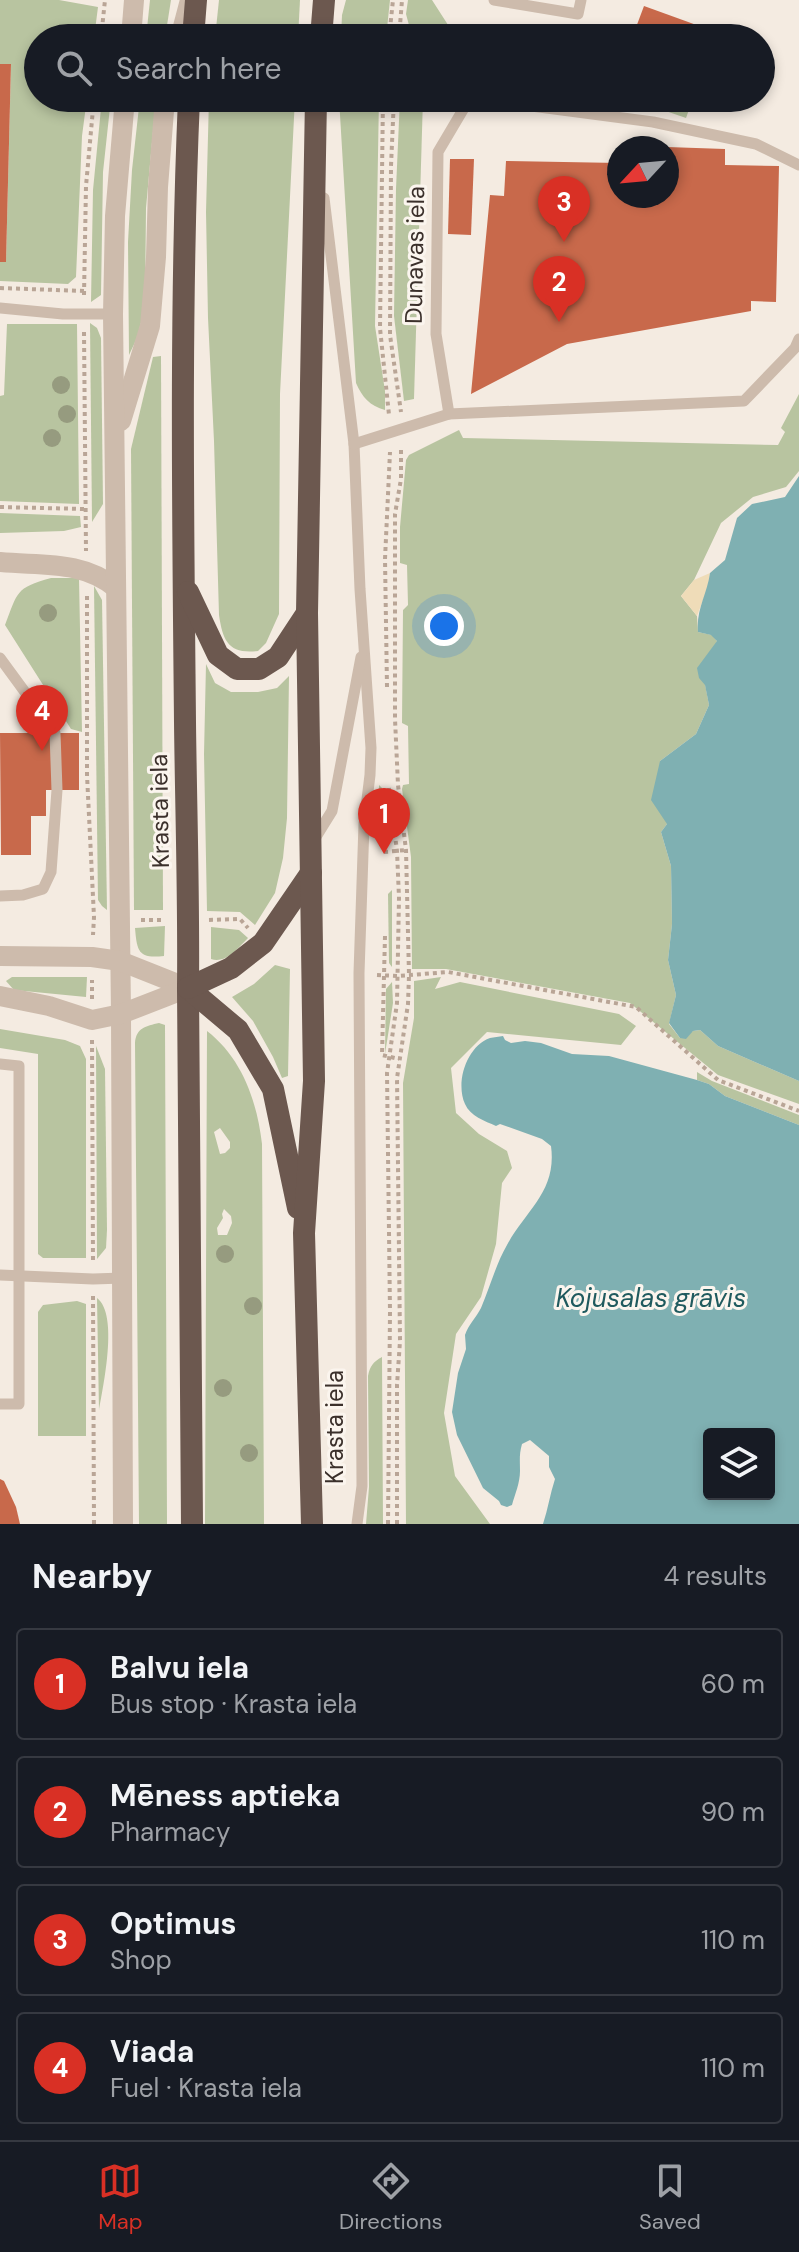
<!DOCTYPE html>
<meta charset="utf-8">
<style>
:root{--surface:#171b24;--page:#242831;--text:#f1f3f6;--muted:#9ea1a6;--line:#363941;--accent:#d93025}
body{margin:0;font-family:"DM Sans",sans-serif;background:var(--page);color:var(--text)}
.controls{position:absolute;right:24px;bottom:24px;display:grid;overflow:hidden;border-radius:8px;box-shadow:0 4px 12px #0003}
.controls button{width:72px;height:72px;display:grid;place-items:center;padding:0;border:0;border-bottom:2px solid var(--line);background:var(--surface);color:var(--text);font:40px sans-serif}
.compass{position:absolute;left:607px;top:136px;width:72px;height:72px;border-radius:50%;background:var(--surface);box-shadow:0 4px 12px #0003;rotate:244deg}
.you{position:absolute;left:444px;top:626px;width:28px;height:28px;margin:-20px;border:6px solid #fff;border-radius:50%;background:#1a73e8;box-shadow:0 0 0 12px #1a73e833}
.badge{display:grid;place-items:center;width:52px;height:52px;border-radius:50%;background:var(--accent);color:#fff;font-size:26px;font-weight:700}
.pin{position:absolute;translate:-50% -66px;filter:drop-shadow(0 2px 4px #0008)}
.pin::after{content:'';position:absolute;top:42px;width:28px;height:24px;background:inherit;clip-path:polygon(0 0,100% 0,50% 100%)}
.list{margin:0;padding:0;list-style:none}
h2{display:flex;justify-content:space-between;align-items:center;height:104px;margin:0;padding:0 32px;font-size:34px}
h2 small{font-size:26px;font-weight:400;color:var(--muted)}
.list li{display:grid;grid-template-columns:52px 1fr auto;gap:24px;align-items:center;box-sizing:border-box;height:112px;margin:0 16px 16px;padding:0 16px;border:2px solid var(--line);border-radius:8px}
.list b{display:block;font-size:30px;white-space:nowrap}
.list p{margin:0;font-size:26px;white-space:nowrap;color:var(--muted)}
.list em{font-size:26px;font-style:normal;color:var(--muted)}
.icon{flex:none;width:44px;height:44px;fill:none;stroke:currentColor;stroke-width:2;stroke-linecap:round;stroke-linejoin:round}
.map{position:relative;flex:none;width:799px;height:1524px;overflow:hidden}
.search{position:absolute;background:var(--surface);box-shadow:0 4px 12px #0003;left:24px;right:24px;top:24px;height:88px;display:flex;align-items:center;gap:20px;box-sizing:border-box;padding:0 28px;border-radius:44px;color:var(--muted);font-size:30px}
.sheet{height:616px;background:var(--surface)}
nav{display:flex;justify-content:space-around;align-items:center;box-sizing:border-box;height:112px;border-top:2px solid var(--line);background:var(--surface);font-size:22px;color:var(--muted)}
nav a{display:grid;justify-items:center;gap:4px}
nav .on{color:var(--accent)}
.map>svg:first-child{display:block}
</style>
<div class="map">
<svg width="799" height="1524" viewBox="0 0 799 1524">
<rect width="100%" height="100%" fill="#f4ebe1"/>
<g fill="#b8c4a0" fill-rule="evenodd">
<polygon points="0,0 59,0 98,7 94,38 38,38 38,98 87,98 82,136 76,277 68,284 0,281 0,262 6,262 11,65 0,64"/>
<polygon points="150,0 171,0 165,38 146,38"/>
<polygon points="219,0 300,0 298,38 215,38"/>
<polygon points="346,0 390,0 386,38 341,38 342,15"/>
<polygon points="408,0 432,0 450,28 481,38 442,38 410,29 406,14"/>
<polygon points="102,98 111,98 103,172 101,295 91,302 93,190"/>
<polygon points="140,98 156,98 146,208 145,307 137,338 129,355 128,242 132,170"/>
<path d="M209 98H295L280 394 279 614 266 643 258 651C229 654 223 642 219 615L214 441 208 318 206 212Z"/>
<path d="M339 98H379L375 326 385 391V410C370 406 362 397 356 383Z"/>
<polygon points="400,98 423,98 414,399 404,401 394,316 396,189"/>
<polygon points="628,98 663,98 690,107 686,118"/>
<polygon points="90,323 97,328 101,338 103,504 92,522"/>
<polygon points="7,324 77,324 79,504 0,501 0,396 4,395"/>
<polygon points="161,356 163,910 134,910 131,449 153,357"/>
<polygon points="799,394 799,471 786,487 753,497 721,523 694,580 681,596 697,616 698,632 712,635 717,641 705,684 709,705 696,734 660,761 667,824 661,832 671,866 672,924 668,960 676,995 669,1024 680,1038 693,1031 700,1030 718,1046 799,1081 799,1104 718,1075 630,1003 446,969 412,969 411,857 402,789 403,785 409,784 408,726 402,723 403,610 408,605 407,565 400,563 400,527 406,460 409,455 459,430 463,438 778,445 785,432 781,428"/>
<polygon points="0,513 80,516 81,527 64,531 0,533"/>
<path d="M51 578H79L82 732 71 729 5 625C18 592 15 588 51 578Z"/>
<polygon points="94,586 102,600 107,910 102,906 98,900"/>
<polygon points="206,664 215,683 231,692 258,692 277,688 289,676 287,818 283,858 275,893 255,925 240,912 207,911 204,754"/>
<polygon points="379,785 382,788 389,845 379,846"/>
<polygon points="392,890 392,967 389,963 388,894"/>
<path d="M165 926 164 956C138 959 137 951 135 928Z"/>
<path d="M211 927 239 930 248 938C238 948 226 964 211 959Z"/>
<polygon points="275,965 290,969 288,1076 282,1078 273,1057 253,1021 232,997 254,984"/>
<polygon points="12,977 87,977 86,997 14,990 6,981"/>
<polygon points="441,977 435,989 460,982 619,1014 636,1026 621,1045 487,1032 451,1068 456,1113 479,1134 507,1151 512,1168 502,1183 496,1244 481,1297 456,1334 444,1413 455,1476 490,1524 406,1524 403,1083 414,1018 414,981"/>
<polygon points="392,982 393,1003 385,1054 386,989"/>
<path d="M159 1023 165 1025 167 1524H139L135 1043C136 1028 146 1026 159 1023Z"/>
<polygon points="0,1029 65,1040 80,1046 86,1059 86,1258 43,1258 38,1254 38,1054 0,1048"/>
<path d="M207 1031C242 1058 257 1101 262 1144L264 1524H205ZM220 1128 230 1142V1148L225 1153 220 1154 214 1132ZM224 1209 231 1216 232 1223 227 1235H218L217 1228 223 1218 222 1214Z"/>
<polygon points="96,1046 105,1069 107,1230 106,1248 97,1259"/>
<polygon points="697,1072 712,1081 799,1115 799,1125 725,1096 709,1084 697,1080"/>
<path d="M97 1298C119 1315 103 1386 99 1411Z"/>
<polygon points="77,1301 86,1304 86,1436 38,1436 38,1312 43,1305"/>
<path d="M382 1357 383 1524H366L369 1487 368 1376C370 1366 373 1362 382 1357Z"/>
</g>
<polygon fill="#efdcb8" points="710,573 708,587 697,616 681,596 694,580"/>
<g fill="#7fb0b2" fill-rule="evenodd">
<path d="M799 476V1081L718 1046 700 1030 693 1031 686 1039 680 1038 669 1023 676 995 668 960 672 924 671 866 661 832 667 824 651 800 660 761 696 734 709 705 705 685 699 678 697 668 717 641 711 635 698 632C696 609 707 595 710 573L725 560 737 518 752 504 785 497Z"/>
<path d="M503 1036 505 1040 511 1043 525 1041 541 1043 572 1054 609 1056 697 1080 709 1084 725 1096 799 1125V1524H543C548 1509 550 1494 555 1479L549 1467V1456L530 1440 522 1444C519 1455 520 1460 520 1471 520 1483 515 1494 512 1505L507 1507 501 1505 499 1501 483 1488 457 1435 452 1412 458 1373 466 1349 465 1335C468 1325 476 1318 481 1308 490 1287 496 1264 507 1245 527 1209 557 1191 551 1146L542 1139 500 1124 496 1126C485 1121 470 1116 465 1104 455 1082 467 1046 490 1038 494 1037 499 1037 503 1036ZM709 1434H769V1494H709Z"/>
</g>
<g fill="#c8694b">
<polygon points="644,6 702,27 698,38 632,38"/>
<polygon points="0,64 11,64 6,262 0,262"/>
<polygon points="667,147 725,149 725,165 779,166 776,302 751,301 751,311 567,344 471,394 490,195 504,196 506,161 619,163 619,196 667,196"/>
<polygon points="450,159 474,159 471,235 448,234"/>
<polygon points="0,733 79,733 79,790 46,790 46,816 31,816 31,855 1,855"/>
<polygon points="0,1479 4,1481 16,1507 20,1524 0,1524"/>
</g>
<g fill="none" stroke-linecap="round" stroke-linejoin="round">
<g stroke="#b9a596" stroke-width="4" stroke-dasharray="4 4" stroke-linecap="butt">
<polyline points="399,31 420,38"/>
<polyline points="101,38 105,0"/>
<polyline points="389,38 393,0"/>
<polyline points="399,38 402,0"/>
<polyline points="383,98 380,328 389,415"/>
<polyline points="394,98 391,166 390,335 401,412"/>
<polyline points="0,288 84,291"/>
<polyline points="84,295 86,186 94,98"/>
<polyline points="84,332 86,551"/>
<polyline points="0,507 85,509"/>
<polyline points="87,596 87,775 94,917 93,935"/>
<polyline points="387,687 385,559 390,452"/>
<polyline points="384,852 406,850"/>
<polyline points="141,920 164,920"/>
<polyline points="209,920 240,919 248,928"/>
<polyline points="385,936 382,1055 399,1059"/>
<polyline points="377,975 398,976 448,972 636,1007 718,1080 799,1111"/>
<polyline points="92,999 92,980"/>
<polyline points="92,1040 93,1263"/>
<polyline points="93,1296 94,1524"/>
<polyline points="388,1524 390,1312 387,1073 397,1003 399,898 397,851 389,788"/>
<polyline points="397,1524 397,1385 400,1341 397,1078 408,1004 409,975 406,850 398,785 395,719 395,514 401,479 401,449"/>
</g>
<g stroke="#cdbbac" stroke-width="11">
<polyline points="494,0 578,14 581,0"/>
<polyline points="324,198 354,444 360,589 371,748 370,775 364,824 359,973 362,1486 357,1524"/>
<polyline points="0,308 63,314 113,314"/>
<polyline points="449,414 436,334 438,152 467,103 494,101 653,122 756,144 799,165"/>
<polyline points="354,444 449,414 744,401 795,348 799,339"/>
<polyline points="0,658 55,733 57,790 51,872 43,889 23,895 0,896"/>
<polyline points="314,840 332,811 361,657"/>
<polyline points="0,1064 19,1066 19,1404 0,1404"/>
<polyline points="0,1275 93,1279 123,1278"/>
</g>
<g stroke="#cdbbac" stroke-width="20">
<polyline points="131,38 134,0"/>
<polyline points="180,38 190,0"/>
<polyline points="121,421 150,326 156,257 158,187 165,98"/>
<path d="M0 562C42 566 82 560 116 588"/>
<polyline points="123,1524 121,1014 113,314 115,216 125,98"/>
</g>
<g stroke="#cdbbac" stroke-width="20">
<polyline points="0,956 92,957 120,961 188,988"/>
<polyline points="0,996 49,1006 92,1020 121,1014 188,988"/>
</g>
<g stroke="#6c584f" stroke-width="22">
<polyline points="193,38 196,0"/>
<polyline points="321,38 324,0"/>
<path d="M189 98C180 306 183 514 185 722 186 810 189 899 188 988L192 1524"/>
<polyline points="188,592 218,655 237,669 259,669 278,657 307,613"/>
<polyline points="188,988 238,1030 273,1089 298,1208"/>
<polyline points="188,988 231,968 263,943 311,873"/>
<polyline points="312,1524 304,1233 314,1081 307,613 316,98"/>
</g>
</g>
<g fill="#969b7f">
<circle cx="61" cy="385" r="9"/>
<circle cx="67" cy="414" r="9"/>
<circle cx="52" cy="438" r="9"/>
<circle cx="48" cy="613" r="9"/>
<circle cx="225" cy="1254" r="9"/>
<circle cx="253" cy="1306" r="9"/>
<circle cx="223" cy="1388" r="9"/>
<circle cx="249" cy="1453" r="9"/>
</g>
<g text-anchor="middle" stroke-width="6" stroke-linejoin="round" paint-order="stroke">
<g font-size="24" fill="#3b302b" stroke="#fbf5ee">
<text transform="translate(415 255) rotate(-89)" y="8">Dunavas iela</text>
<text transform="translate(160 811) rotate(-91)" y="8">Krasta iela</text>
<text transform="translate(335 1427) rotate(-90)" y="8">Krasta iela</text>
</g>
<g font-size="26" font-style="italic" fill="#1f5a5e" stroke="#fbf5ee">
<text x="651" y="1307">Kojusalas grāvis</text>
</g>
</g>
</svg>
<div class="controls">
<button><svg class="icon" aria-label="layers" viewBox="0 0 24 24"><path d="M12 4l9 5-9 5-9-5zM3 14l9 5 9-5"/></svg></button>
</div>
<svg class="compass" viewBox="-18 -18 36 36"><path d="M0-13l5 13h-10z" fill="#e53935"/><path d="M0 13l5-13h-10z" fill="#9ea1a6"/></svg>
<div class="you"></div>
<div class="pin badge" style="left:384px;top:854px">1</div>
<div class="pin badge" style="left:559px;top:322px">2</div>
<div class="pin badge" style="left:564px;top:242px">3</div>
<div class="pin badge" style="left:42px;top:751px">4</div>
<div class="search"><svg class="icon" aria-label="search" viewBox="0 0 24 24"><circle cx="10" cy="10" r="6"/><path d="M15 15l6 6"/></svg>Search here</div>
</div>
<section class="sheet">
<h2>Nearby<small>4 results</small></h2>
<ul class="list">
<li><span class="badge">1</span><div><b>Balvu iela</b><p>Bus stop · Krasta iela</p></div><em>60 m</em></li>
<li><span class="badge">2</span><div><b>Mēness aptieka</b><p>Pharmacy</p></div><em>90 m</em></li>
<li><span class="badge">3</span><div><b>Optimus</b><p>Shop</p></div><em>110 m</em></li>
<li><span class="badge">4</span><div><b>Viada</b><p>Fuel · Krasta iela</p></div><em>110 m</em></li>
</ul>
</section>
<nav>
<a class="on"><svg class="icon" aria-label="map" viewBox="0 0 24 24"><path d="M3 6l6-2 6 2 6-2v14l-6 2-6-2-6 2zM9 4v14M15 6v14"/></svg>Map</a>
<a><svg class="icon" aria-label="directions" viewBox="0 0 24 24"><path d="M12 3l9 9-9 9-9-9zM9 14v-3h6M13 9l2 2-2 2"/></svg>Directions</a>
<a><svg class="icon" aria-label="saved" viewBox="0 0 24 24"><path d="M7 4h10v16l-5-4-5 4z"/></svg>Saved</a>
</nav>
